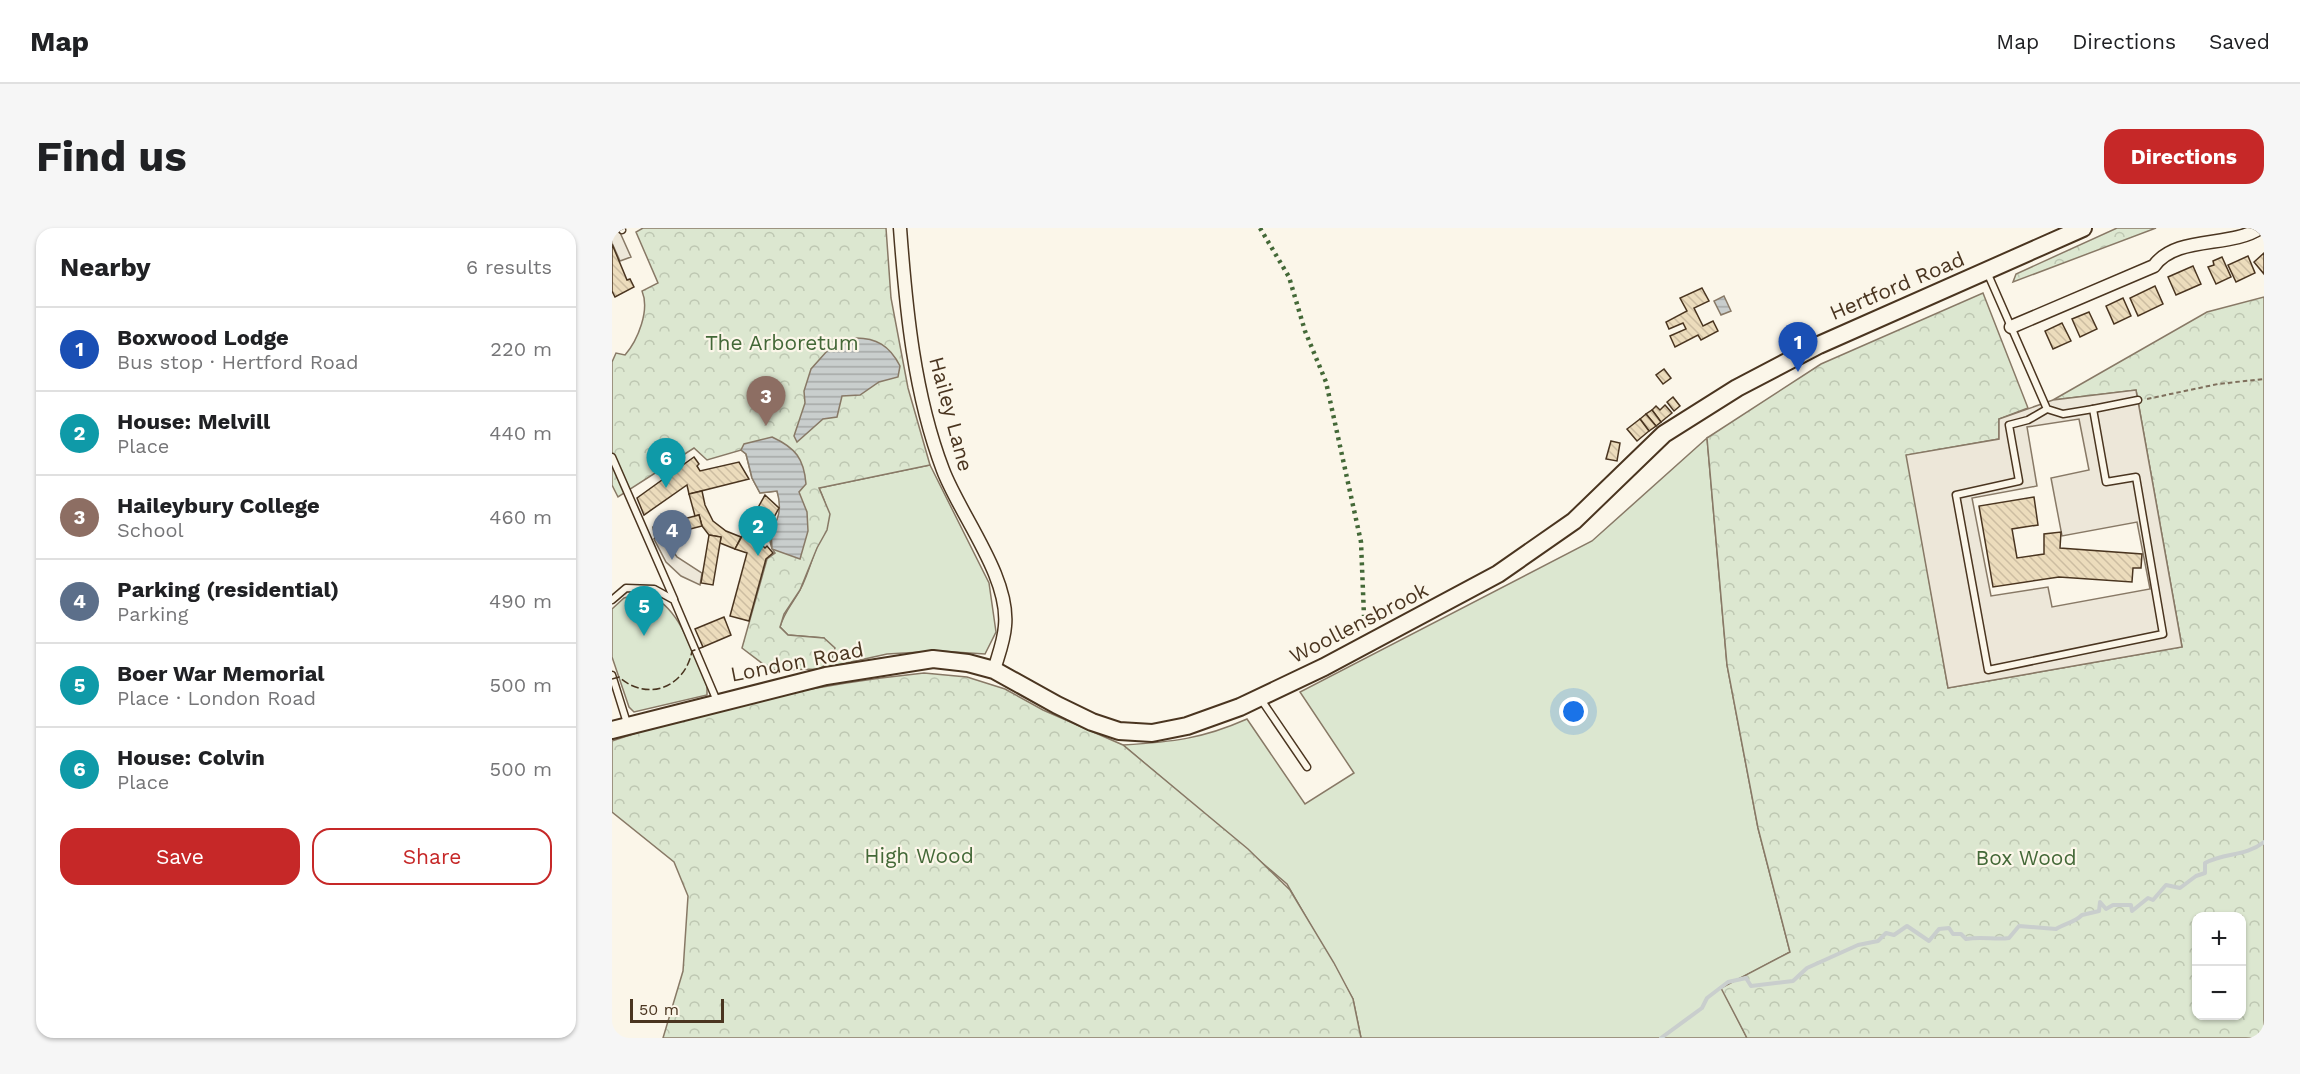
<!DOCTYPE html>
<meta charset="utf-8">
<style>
:root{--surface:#fff;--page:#f6f6f6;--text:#202124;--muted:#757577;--line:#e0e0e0;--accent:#c62828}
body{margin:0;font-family:"Work Sans",sans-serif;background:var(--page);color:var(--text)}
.controls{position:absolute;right:18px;bottom:18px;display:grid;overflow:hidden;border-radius:12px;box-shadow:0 2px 4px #0004}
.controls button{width:54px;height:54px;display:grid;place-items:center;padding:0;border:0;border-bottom:2px solid var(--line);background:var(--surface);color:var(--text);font:30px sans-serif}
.scale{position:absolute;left:18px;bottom:15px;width:94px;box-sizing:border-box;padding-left:6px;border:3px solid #4a3520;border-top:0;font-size:16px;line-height:21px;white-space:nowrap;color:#4a3520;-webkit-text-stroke:4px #fbf6e9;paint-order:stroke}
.you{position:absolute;left:962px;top:484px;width:21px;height:21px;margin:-15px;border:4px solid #fff;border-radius:50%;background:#1a73e8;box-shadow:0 0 0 9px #1a73e833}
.badge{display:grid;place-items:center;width:39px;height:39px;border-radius:50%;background:var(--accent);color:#fff;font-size:20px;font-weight:700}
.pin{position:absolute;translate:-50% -50px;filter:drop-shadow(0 2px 3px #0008)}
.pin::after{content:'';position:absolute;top:32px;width:21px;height:18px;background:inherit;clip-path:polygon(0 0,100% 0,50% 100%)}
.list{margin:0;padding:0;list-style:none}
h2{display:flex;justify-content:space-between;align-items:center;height:78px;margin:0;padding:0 24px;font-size:26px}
h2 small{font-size:20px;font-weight:400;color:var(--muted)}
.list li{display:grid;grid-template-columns:39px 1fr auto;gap:18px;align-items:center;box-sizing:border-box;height:84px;padding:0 24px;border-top:2px solid var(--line)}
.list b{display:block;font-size:22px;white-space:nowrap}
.list p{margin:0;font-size:20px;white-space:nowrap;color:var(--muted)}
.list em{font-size:20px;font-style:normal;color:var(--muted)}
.actions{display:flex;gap:12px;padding:18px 24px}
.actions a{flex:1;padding:14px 0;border:2px solid var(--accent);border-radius:18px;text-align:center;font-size:21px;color:var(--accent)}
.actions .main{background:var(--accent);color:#fff}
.map{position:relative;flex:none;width:1652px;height:810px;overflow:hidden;border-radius:18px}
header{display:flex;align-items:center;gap:36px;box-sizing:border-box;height:84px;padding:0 30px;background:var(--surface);border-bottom:2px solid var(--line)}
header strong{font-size:28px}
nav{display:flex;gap:33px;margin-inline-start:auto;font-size:21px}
.intro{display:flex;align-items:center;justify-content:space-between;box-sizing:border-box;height:144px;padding:0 36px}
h1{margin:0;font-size:42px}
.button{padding:15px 27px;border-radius:18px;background:var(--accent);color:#fff;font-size:21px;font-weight:700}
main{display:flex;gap:36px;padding:0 36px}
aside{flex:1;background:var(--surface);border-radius:18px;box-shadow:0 2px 4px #0004}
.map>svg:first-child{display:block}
</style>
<header>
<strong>Map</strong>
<nav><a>Map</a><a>Directions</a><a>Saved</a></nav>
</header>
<div class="intro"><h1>Find us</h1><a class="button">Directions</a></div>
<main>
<aside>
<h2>Nearby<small>6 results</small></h2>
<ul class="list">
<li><span class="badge" style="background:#1a4fb4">1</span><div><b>Boxwood Lodge</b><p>Bus stop · Hertford Road</p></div><em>220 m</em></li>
<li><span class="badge" style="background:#0f9aa8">2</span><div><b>House: Melvill</b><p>Place</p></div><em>440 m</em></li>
<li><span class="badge" style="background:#8d6e63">3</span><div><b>Haileybury College</b><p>School</p></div><em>460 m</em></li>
<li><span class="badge" style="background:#5c6f8a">4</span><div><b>Parking (residential)</b><p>Parking</p></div><em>490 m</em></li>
<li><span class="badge" style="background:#0f9aa8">5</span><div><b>Boer War Memorial</b><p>Place · London Road</p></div><em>500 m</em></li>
<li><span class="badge" style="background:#0f9aa8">6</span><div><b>House: Colvin</b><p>Place</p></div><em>500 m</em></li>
</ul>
<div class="actions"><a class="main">Save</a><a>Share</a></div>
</aside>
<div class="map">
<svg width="1652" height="810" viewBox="0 0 1652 810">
<defs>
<pattern id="forest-crowns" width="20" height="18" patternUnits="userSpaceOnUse" patternTransform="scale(1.5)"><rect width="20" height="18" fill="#dce7d0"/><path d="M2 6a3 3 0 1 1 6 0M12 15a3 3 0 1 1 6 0" fill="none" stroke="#bec7b2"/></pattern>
<pattern id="water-rules" width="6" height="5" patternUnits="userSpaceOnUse" patternTransform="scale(1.5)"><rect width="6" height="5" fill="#c9cecd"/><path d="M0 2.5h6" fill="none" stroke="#a5a8a6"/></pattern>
<pattern id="building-back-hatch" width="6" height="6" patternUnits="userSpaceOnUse" patternTransform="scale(1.5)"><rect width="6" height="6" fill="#ecdcbc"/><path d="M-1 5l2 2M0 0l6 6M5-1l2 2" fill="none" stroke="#ccbda1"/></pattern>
</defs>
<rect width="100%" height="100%" fill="#fbf6e9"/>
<g fill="#dce7d0" stroke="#887966" stroke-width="1.5">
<path d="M1095 210 1115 437 1146 600 1178 724 1110 760 1135 810H749L741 771 675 656 511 517C560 514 590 511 635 491L693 576 742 545 688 464 980 313Z"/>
<path d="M318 237 377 355 384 404 373 426 327 423 275 426 207 441 219 433 212 410 176 407 168 399C172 384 181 375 188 362 194 351 198 338 202 326 214 296 223 294 207 260Z"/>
<path d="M28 366C66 369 80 425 95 456V467L22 484 17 479 0 429V381L12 370Z"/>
</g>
<g fill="url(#forest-crowns)" stroke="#887966" stroke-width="1.5" fill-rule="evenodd">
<path d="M31 0H274L279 70 296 160 318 237 207 260 218 286 215 302 205 320 188 362 172 386 168 399 176 407 212 410 223 420 219 433 207 441 159 442 130 420 155 331 163 325C149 307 169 296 169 278 169 273 166 267 165 263L148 265 140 250 134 226 129 222 95 232 82 220 6 269 0 257V134L4 125 13 127C26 112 38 82 30 63L46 55 24 4Z"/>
<polygon points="1505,0 1544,0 1401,54 1404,46"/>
<path d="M1371 65 1416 180 1387 191V211L1295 227 1336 460 1570 419 1524 162 1441 172 1595 84 1652 69V810H1135L1109 760 1178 724 1146 600 1115 437 1095 210 1209 136ZM1584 688H1630V788H1584Z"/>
<path d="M312 445 355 449 393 461 431 482 511 517 636 621 678 662 722 735 741 771 749 810H51L71 743 76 668 62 634 0 584V513C102 477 205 456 312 445Z"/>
</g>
<g fill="#ede7d9" stroke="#887966" stroke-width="1.5" fill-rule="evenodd">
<polygon points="6,0 19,29 8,33 0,15 0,3"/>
<path d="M1524 162 1570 419 1336 460 1294 227 1387 211V191L1441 172ZM1467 191 1477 242 1439 250 1450 308 1525 294 1538 361 1440 379 1436 359 1379 368 1360 270 1425 258 1415 199Z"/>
<polygon points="51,309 65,329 90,345 88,357 69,348 54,334 42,311"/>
</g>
<g fill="url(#water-rules)" stroke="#887966" stroke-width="1.5">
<polygon points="1112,68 1119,83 1109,87 1102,73"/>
<path d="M241 110C264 109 278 118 288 138L286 149 267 154 248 167 230 168 225 189 211 191 185 214 182 208 193 175 192 163 199 141 215 123 230 112 237 114Z"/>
<path d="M160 209C184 220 192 231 194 256L187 264 195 284 196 303 188 331 160 321 159 301C169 290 169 277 165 263L148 265 140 250 134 226 129 222 132 216Z"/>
</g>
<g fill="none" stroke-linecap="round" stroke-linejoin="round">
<path stroke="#c9cecd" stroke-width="4" d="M1049 810 1090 780 1095 770 1116 754 1134 750 1139 758 1181 753 1195 740 1246 717 1266 713 1274 705 1282 707 1295 698 1317 713 1327 701 1337 700 1341 706H1349L1354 711C1370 708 1383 712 1397 710L1407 698 1444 701C1453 695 1462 695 1470 687L1487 683 1488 674 1494 681 1501 677H1519L1520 683 1536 670 1541 672 1554 657 1568 660 1584 648 1593 645V635C1614 624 1633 629 1652 614"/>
</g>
<g fill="url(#building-back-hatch)" stroke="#4a3520" stroke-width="1.5">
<polygon points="0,16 15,52 18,51 22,59 3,69 0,63"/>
<polygon points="1652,25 1652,46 1642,34"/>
<polygon points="1636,28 1643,45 1624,54 1616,37"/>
<polygon points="1610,29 1619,49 1604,56 1596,39 1602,37 1601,33"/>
<polygon points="1581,38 1589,56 1564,67 1556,49"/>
<polygon points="1543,58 1551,76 1526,88 1518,70"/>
<polygon points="1090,60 1097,73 1082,80 1091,98 1101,93 1106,103 1089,112 1086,107 1063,119 1058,108 1074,101 1071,95 1057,101 1054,94 1075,83 1068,70"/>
<polygon points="1511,70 1519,88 1502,96 1494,78"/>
<polygon points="1477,84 1485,101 1468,109 1460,91"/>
<polygon points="1450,95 1459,113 1441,121 1433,103"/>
<polygon points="1052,141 1059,150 1051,156 1044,147"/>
<polygon points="1061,169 1068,178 1062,183 1055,174"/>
<polygon points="1053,177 1060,185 1049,194 1040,182 1044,178 1048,182"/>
<polygon points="1040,182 1049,194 1044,198 1034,186"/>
<polygon points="1034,186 1044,198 1037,203 1028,191"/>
<polygon points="1028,191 1037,203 1025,213 1015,201"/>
<polygon points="999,213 1008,215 1005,233 994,231"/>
<polygon points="82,229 87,236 85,238 88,243 127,234 137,251 77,266 75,257 32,287 25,270"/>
<polygon points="90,263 93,277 101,293 114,303 129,309 123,321 108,315 109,309 97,307 90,298 87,287 83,288 77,266"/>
<polygon points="153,267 167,280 148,315 153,320 155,318 161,325 154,331 137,393 118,388 135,325 123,321"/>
<polygon points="1422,269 1426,297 1400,301 1405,330 1432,326 1432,306 1449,304 1448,320 1530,326 1529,340 1521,340 1520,354 1447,349 1381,359 1367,278"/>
<polygon points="87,287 90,298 43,310 41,299"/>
<polygon points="97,307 109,309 101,357 89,355"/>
<polygon points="112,389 119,407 91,419 83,401"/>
</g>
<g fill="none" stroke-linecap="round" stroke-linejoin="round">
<g stroke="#4a3520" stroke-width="9">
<g id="lane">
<polyline points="9,0 10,2"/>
<polyline points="1375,44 1435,181 1451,186 1481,181 1494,254 1524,249 1551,406 1376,442 1344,267 1407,253 1397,197 1416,192 1435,181"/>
<polyline points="1481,181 1526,172"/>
<polyline points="0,229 62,371"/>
<polyline points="0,372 14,360 42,361 62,372 105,473"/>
<polyline points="0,447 15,495"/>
<polyline points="648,470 695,539"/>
</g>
</g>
<g stroke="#4a3520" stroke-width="15">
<g id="street">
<path d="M288 0C294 81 302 166 331 242 348 287 398 349 393 398 392 413 386 428 382 442"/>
<path d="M1399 99 1542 38C1564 7 1619 20 1648 0"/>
</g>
</g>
<g stroke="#4a3520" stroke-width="20">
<polyline id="secondary" points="0,502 214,448 321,431 356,435 382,442 445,477 480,494 507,503 540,505 575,498 628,479 712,439 886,346 962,293 1052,206 1125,160 1207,117 1471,0"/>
</g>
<polyline stroke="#7f6f5c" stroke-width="2" stroke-dasharray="4.5 3" stroke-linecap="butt" points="1535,171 1606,156 1652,151"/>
<use href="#lane" stroke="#fbf6e9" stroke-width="6"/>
<use href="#street" stroke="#fbf6e9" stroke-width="12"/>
<use href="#secondary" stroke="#fbf6e9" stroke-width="16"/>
<polyline stroke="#436837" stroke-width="4.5" stroke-dasharray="3 4.5" stroke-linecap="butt" points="648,0 677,49 693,103 714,154 749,314 752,388"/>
<path stroke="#4a3520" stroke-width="1.5" stroke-dasharray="8 3" stroke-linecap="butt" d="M0 451 7 449C35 474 73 460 80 423L91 419"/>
</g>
<g text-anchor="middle" stroke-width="4.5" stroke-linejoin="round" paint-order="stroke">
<g font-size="21" fill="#4a3520" stroke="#fbf6e9">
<text transform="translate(1285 58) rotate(-23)" y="7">Hertford Road</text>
<text transform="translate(339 186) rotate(75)" y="7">Hailey Lane</text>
<text transform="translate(747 395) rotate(-27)" y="7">Woollensbrook</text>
<text transform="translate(185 434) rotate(-11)" y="7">London Road</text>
</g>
<g font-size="21" fill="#436837" stroke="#fbf6e9">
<text x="170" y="122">The Arboretum</text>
<text x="307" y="635">High Wood</text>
<text x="1414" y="637">Box Wood</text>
</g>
</g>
</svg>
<div class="controls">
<button>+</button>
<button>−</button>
</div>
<div class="scale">50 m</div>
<div class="you"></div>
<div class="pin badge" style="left:1186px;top:144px;background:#1a4fb4">1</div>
<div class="pin badge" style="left:146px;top:328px;background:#0f9aa8">2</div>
<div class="pin badge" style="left:154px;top:198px;background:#8d6e63">3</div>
<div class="pin badge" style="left:60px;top:332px;background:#5c6f8a">4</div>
<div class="pin badge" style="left:32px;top:408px;background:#0f9aa8">5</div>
<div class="pin badge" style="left:54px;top:260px;background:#0f9aa8">6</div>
</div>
</main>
